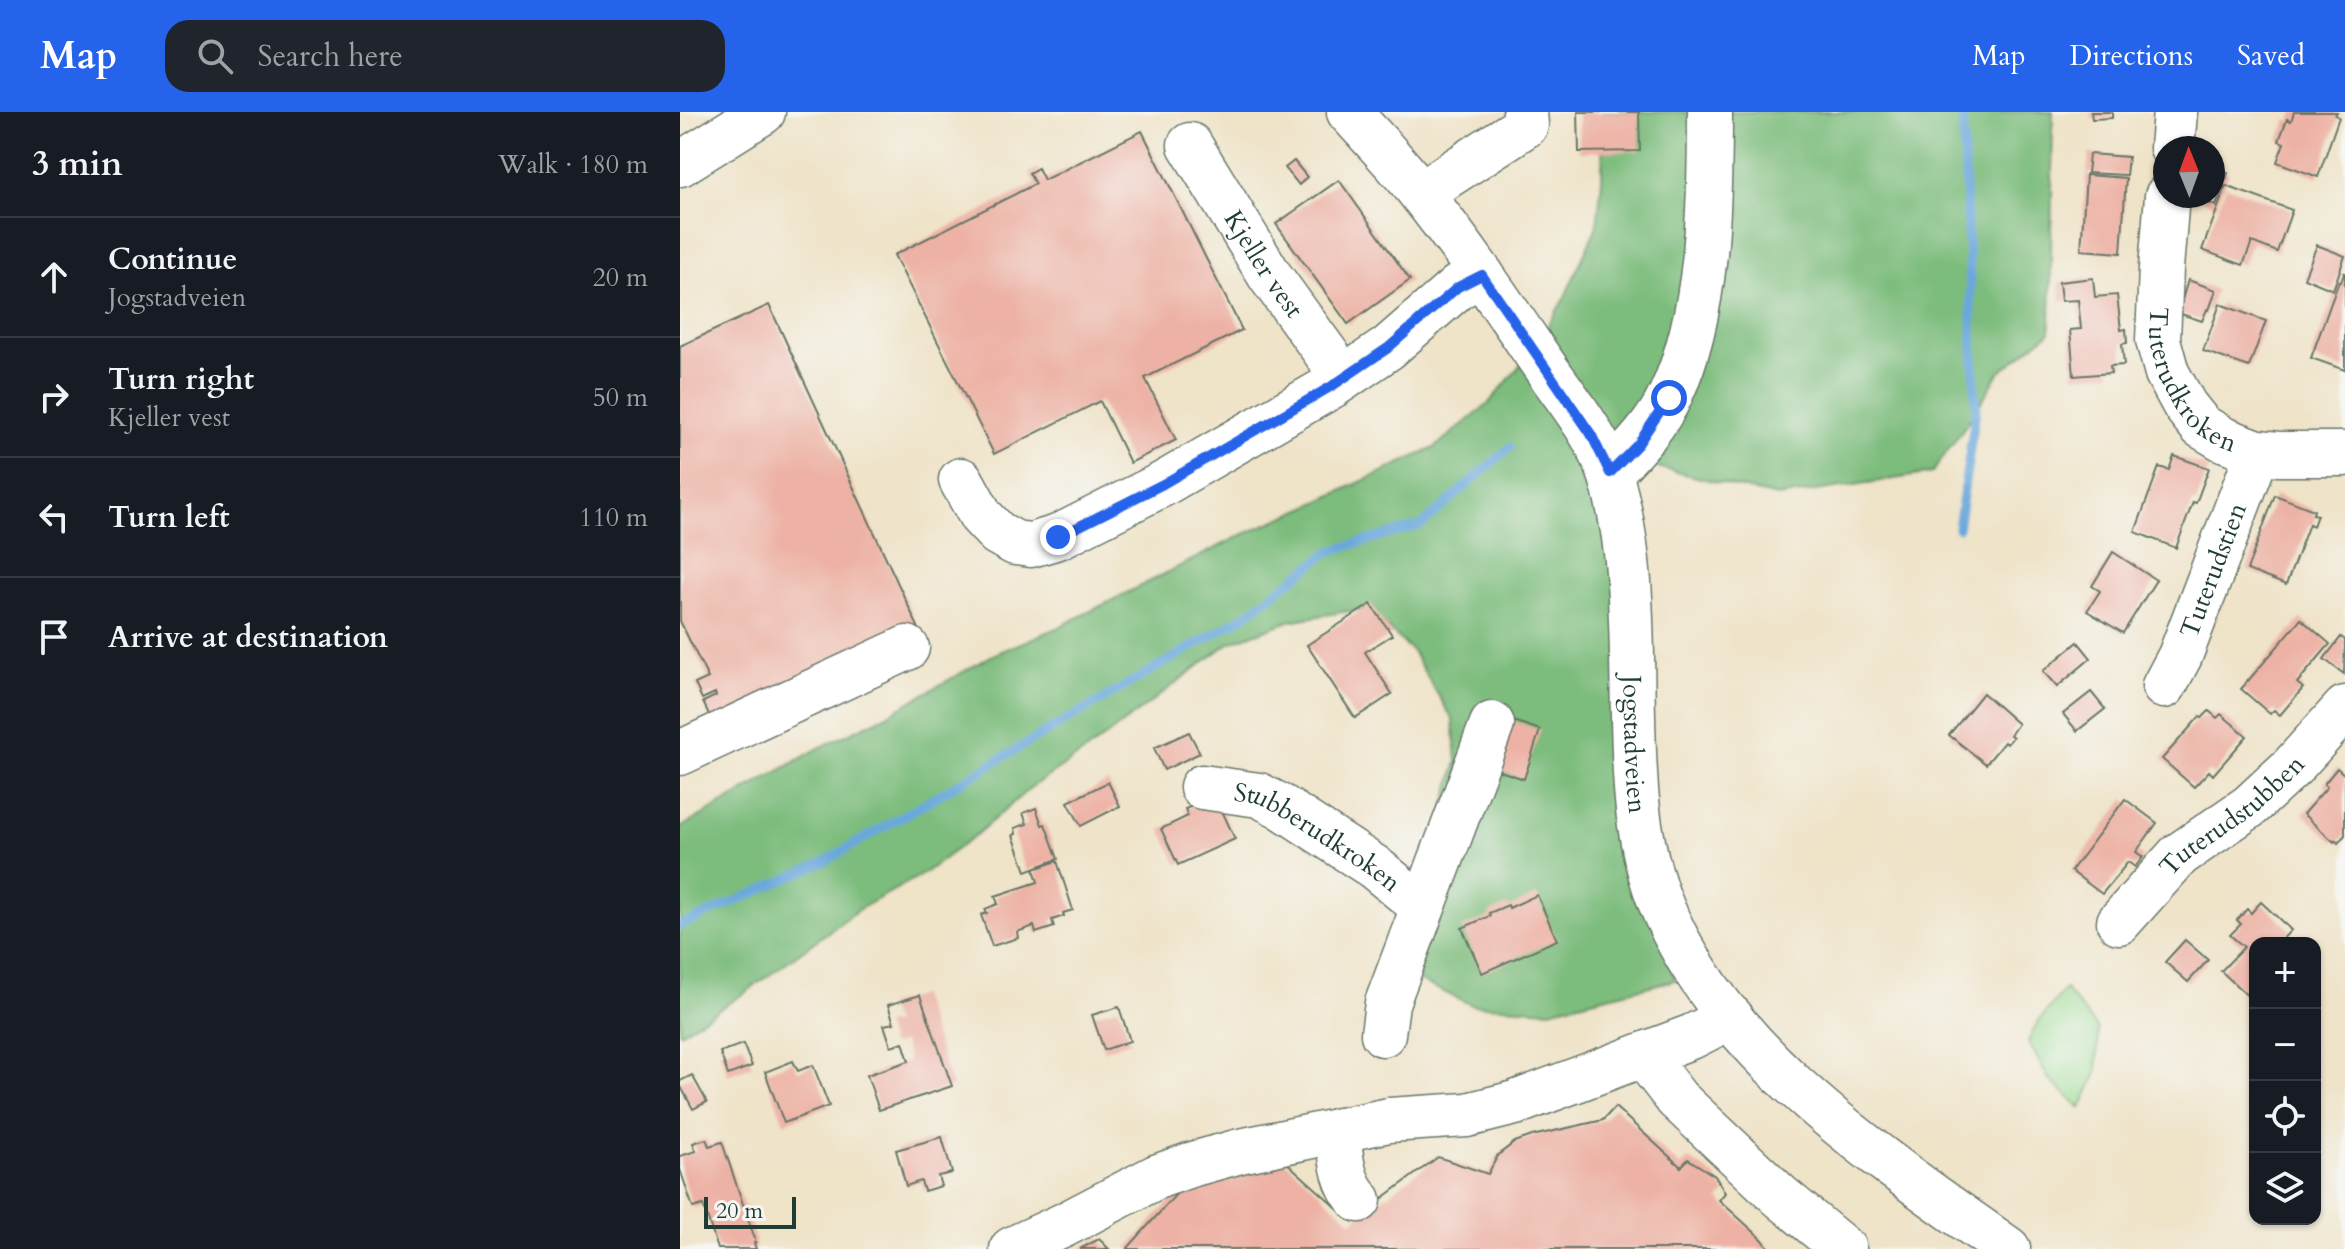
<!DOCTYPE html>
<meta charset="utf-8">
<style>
:root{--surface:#171b24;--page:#20242c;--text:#f1f3f6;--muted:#9ea1a6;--line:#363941;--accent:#2563eb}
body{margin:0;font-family:Cardo,serif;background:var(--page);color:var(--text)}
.controls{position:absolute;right:24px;bottom:24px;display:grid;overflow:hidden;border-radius:16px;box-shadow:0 2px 6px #0004}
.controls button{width:72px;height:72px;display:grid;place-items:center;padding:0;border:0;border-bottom:2px solid var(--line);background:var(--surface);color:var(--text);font:40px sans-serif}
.compass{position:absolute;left:1473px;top:24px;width:72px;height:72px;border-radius:50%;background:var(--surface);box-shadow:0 2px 6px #0004;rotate:359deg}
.scale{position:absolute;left:24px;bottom:20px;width:92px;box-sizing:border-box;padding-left:8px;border:4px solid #1f3d34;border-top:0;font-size:22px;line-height:28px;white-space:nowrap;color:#1f3d34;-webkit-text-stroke:6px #f6f6f2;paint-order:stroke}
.stop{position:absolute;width:24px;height:24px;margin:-18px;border:6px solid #2563eb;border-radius:50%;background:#fff}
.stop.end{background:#2563eb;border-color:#fff;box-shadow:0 2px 8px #0008}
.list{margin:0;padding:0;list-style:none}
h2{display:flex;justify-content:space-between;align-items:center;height:104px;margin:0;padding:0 32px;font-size:34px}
h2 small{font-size:26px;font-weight:400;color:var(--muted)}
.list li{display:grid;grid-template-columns:52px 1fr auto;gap:24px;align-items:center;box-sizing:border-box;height:120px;padding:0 32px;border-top:2px solid var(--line)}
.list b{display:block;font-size:30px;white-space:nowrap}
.list p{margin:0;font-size:26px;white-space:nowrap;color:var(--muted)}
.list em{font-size:26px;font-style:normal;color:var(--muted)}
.icon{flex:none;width:44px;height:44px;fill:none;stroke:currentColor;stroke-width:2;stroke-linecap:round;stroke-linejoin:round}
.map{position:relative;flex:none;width:1665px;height:1137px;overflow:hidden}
header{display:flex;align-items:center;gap:48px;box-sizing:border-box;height:112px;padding:0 40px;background:var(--accent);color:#fff}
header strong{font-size:38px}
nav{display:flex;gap:44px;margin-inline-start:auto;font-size:28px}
.search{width:560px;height:72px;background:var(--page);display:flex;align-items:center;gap:20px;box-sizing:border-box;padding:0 28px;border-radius:24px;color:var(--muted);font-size:30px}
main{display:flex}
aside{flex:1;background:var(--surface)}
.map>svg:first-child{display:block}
</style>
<header>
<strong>Map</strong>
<div class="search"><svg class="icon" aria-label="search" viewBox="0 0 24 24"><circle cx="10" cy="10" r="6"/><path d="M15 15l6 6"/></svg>Search here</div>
<nav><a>Map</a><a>Directions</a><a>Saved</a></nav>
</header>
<main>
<aside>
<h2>3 min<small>Walk · 180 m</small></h2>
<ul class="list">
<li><svg class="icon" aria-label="ahead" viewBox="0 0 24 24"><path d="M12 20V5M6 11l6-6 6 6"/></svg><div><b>Continue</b><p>Jogstadveien</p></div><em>20 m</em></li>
<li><svg class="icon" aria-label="right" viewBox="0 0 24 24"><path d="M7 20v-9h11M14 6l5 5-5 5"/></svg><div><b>Turn right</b><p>Kjeller vest</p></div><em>50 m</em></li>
<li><svg class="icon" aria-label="left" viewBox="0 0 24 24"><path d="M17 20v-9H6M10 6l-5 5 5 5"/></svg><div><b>Turn left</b></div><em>110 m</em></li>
<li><svg class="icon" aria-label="arrive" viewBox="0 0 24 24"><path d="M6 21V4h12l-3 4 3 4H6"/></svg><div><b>Arrive at destination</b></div></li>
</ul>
</aside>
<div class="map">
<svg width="1665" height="1137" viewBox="0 0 1665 1137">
<rect width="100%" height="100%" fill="#f6f6f2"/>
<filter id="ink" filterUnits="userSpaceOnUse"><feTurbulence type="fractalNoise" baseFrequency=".0125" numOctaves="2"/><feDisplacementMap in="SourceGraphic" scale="16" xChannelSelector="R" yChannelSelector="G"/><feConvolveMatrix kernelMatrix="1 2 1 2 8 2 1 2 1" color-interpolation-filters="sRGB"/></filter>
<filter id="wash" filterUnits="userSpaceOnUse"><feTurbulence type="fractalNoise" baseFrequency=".006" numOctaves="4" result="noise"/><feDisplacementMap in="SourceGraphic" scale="32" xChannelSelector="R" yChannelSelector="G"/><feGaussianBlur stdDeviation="1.8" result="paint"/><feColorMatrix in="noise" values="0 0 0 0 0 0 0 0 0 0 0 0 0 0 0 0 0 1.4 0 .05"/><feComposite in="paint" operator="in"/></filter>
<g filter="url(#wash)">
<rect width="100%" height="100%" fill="#efe3c8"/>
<polygon fill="#9bdc92" stroke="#5d8c63" stroke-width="2" points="1385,877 1418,917 1417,961 1401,996 1369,967 1348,929 1358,910"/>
<polygon fill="#7cbc7c" stroke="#4e7c58" stroke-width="2" points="923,0 1373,0 1370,220 1319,261 1295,300 1252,361 1097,385 928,343 943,580 933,688 995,868 870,898 792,893 720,860 777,649 773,608 732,539 687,496 609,509 549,531 405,640 350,676 298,721 243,762 178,798 62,883 0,921 0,716 139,636 203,605 315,542 379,515 564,422 629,394 754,336 809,291 851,241 884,187 917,114 922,68"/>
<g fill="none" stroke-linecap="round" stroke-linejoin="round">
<g stroke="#6aa8dc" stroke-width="9">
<polyline points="1278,416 1296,298 1282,0"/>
<polyline points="0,814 144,750 563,505 650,439 742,413 830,335"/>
</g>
</g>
<g id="blocks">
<g fill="#edb2a5">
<polygon points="898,0 959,0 960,39 899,40"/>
<polygon points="1411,0 1432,0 1432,6 1412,7"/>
<polygon points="1614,0 1657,0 1655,3 1659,5 1638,65 1597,50 1604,31 1599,29 1607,7 1611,9"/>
<polygon points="462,19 562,218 465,266 496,328 450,351 420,289 314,342 214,143 355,72 349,61 358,56 364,68"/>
<polygon points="1409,42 1448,45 1446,63 1407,61"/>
<polygon points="614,49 627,65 619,73 605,56"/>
<polygon points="1533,55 1548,61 1536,94 1512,84 1533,84"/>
<polygon points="1406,63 1446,66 1441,141 1401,138"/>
<polygon points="659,68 730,168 668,212 596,112"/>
<polygon points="1546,74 1612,98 1597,140 1572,130 1563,153 1522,138"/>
<polygon points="1637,133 1665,144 1653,178 1624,166"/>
<polygon points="1664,161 1665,161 1665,258 1631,246 1659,169 1661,170"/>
<polygon points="1413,166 1415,185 1437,183 1441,218 1446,217 1447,231 1442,232 1444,253 1430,254 1431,261 1394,264 1390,218 1401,217 1398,188 1381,189 1379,170"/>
<polygon points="1508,168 1536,178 1529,198 1527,197 1522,209 1498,201"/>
<polygon points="1540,192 1586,209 1569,255 1523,239"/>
<polygon points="89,193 239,517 48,610 30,605 23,590 36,584 35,581 22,587 15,572 28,566 0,509 0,234"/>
<polygon points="1494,344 1529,356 1516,391 1513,390 1496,436 1455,420 1479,355 1489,358"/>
<polygon points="1595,383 1634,398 1633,402 1637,403 1633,414 1629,412 1606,473 1567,458"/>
<polygon points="1433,440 1476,468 1443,521 1407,499 1420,479 1412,474"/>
<polygon points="691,492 712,523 685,540 712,582 675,606 627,533"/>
<polygon points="1621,507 1650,532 1617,571 1623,576 1600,603 1594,598 1590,602 1561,577"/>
<polygon points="1661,525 1665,528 1664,562 1644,547"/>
<polygon points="1398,530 1411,546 1377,575 1363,559"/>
<polygon points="1411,580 1425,597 1397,619 1383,602"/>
<polygon points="1303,581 1338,612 1330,623 1333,625 1327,632 1324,630 1306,652 1269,623"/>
<polygon points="1529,599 1537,606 1541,602 1567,624 1533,663 1529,659 1514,675 1482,647 1520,604 1522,606"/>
<polygon points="825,606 860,618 844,667 808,655"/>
<polygon points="509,620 520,641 484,658 474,636"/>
<polygon points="1657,656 1665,663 1665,723 1658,731 1655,728 1654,730 1623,702 1647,675 1644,672"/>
<polygon points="428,670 440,694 401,714 388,690"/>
<polygon points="528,687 538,690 555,727 498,753 481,717 508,704 505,697"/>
<polygon points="1445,687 1477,711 1456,740 1463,745 1455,755 1448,750 1422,782 1391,759"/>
<polygon points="356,696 362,713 365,712 378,747 346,759 333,723 336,722 335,716 347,712 343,701"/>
<polygon points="377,749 393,798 383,801 384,804 372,808 374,815 356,821 354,814 337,820 338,826 312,834 301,803 307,801 305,797 318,792 315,784 358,770 354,757"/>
<polygon points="857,783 877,828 802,861 782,816 810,804 809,801 828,793 829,796"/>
<polygon points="1581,790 1611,818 1599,831 1575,831 1575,891 1541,859 1564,835 1550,823 1561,812 1557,808 1567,797 1571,801"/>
<polygon points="1505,828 1528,848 1508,870 1485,850"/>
<polygon points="240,883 272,974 199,998 187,963 229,949 223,930 211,934 204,913 214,911 208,893"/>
<polygon points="439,895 450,929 424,938 412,903"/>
<polygon points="63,932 72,954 48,963 40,940"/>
<polygon points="113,949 118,959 133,953 149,994 104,1011 85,960"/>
<polygon points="12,963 27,990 13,997 0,973 0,969"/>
<polygon points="935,995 1001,1055 1008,1047 1035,1064 1045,1081 1039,1088 1082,1127 1090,1137 447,1137 498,1080 516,1072 606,1050 672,1109 758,1045 808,1062 818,1043 835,1030 852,1024 923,1008"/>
<polygon points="262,1025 272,1061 258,1064 261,1074 244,1079 241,1069 226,1074 216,1038"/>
<polygon points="26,1027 29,1034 42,1030 64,1095 67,1094 70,1103 67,1104 76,1130 74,1131 76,1137 38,1137 23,1093 13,1096 0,1057 0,1044 16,1039 13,1031"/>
<polygon points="419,1127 429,1137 400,1137"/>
</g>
</g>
</g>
<g filter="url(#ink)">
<use href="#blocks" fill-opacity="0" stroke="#687768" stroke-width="2"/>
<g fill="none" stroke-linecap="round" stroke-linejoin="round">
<g stroke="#687768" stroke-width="47">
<g id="minor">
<path id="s1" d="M669 0C693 27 720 54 742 83 785 137 824 195 863 252 887 287 918 323 931 365 959 460 949 562 955 661 957 704 964 749 980 790 1041 943 1199 1045 1328 1137"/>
<path id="s2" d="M510 33 590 164 664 266"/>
<polyline points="1492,36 1495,0"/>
<polyline points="0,52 83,0"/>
<polyline points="741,81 846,13 845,0"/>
<path id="s3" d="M1487 84 1481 156 1478 228 1487 261 1505 294 1521 314 1543 327 1578 340 1599 342H1665"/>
<path d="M930 361C952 338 977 313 990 284 1029 201 1030 91 1030 0"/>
<polyline points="281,368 301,404 317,421 335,431 351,433 378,425 483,372 652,274 708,236 778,175 802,163"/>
<path id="s4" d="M1484 574 1500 544 1578 340"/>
<polyline points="0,641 227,536"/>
<path id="s5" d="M522 675 579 683 602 695 694 755 743 795"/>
<path id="s6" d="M1439 810 1499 743 1570 694 1612 655 1665 596"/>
<polyline points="703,922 707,891 812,612"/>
<polyline points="963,943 997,987 1100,1084 1164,1137"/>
<path d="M658 1018C661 1044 661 1068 679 1088"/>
<polyline points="332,1137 384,1113 476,1065 510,1053 560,1039 709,1008 787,1003 835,991 1013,924 1051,905"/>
</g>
</g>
<use href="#minor" stroke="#fff" stroke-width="44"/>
</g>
</g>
<g fill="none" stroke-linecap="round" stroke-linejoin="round" filter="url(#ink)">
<polyline stroke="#2563eb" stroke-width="10" points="378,425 483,372 652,274 708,236 778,175 802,163 911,322 930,361 958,332 989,286"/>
</g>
<g text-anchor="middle" stroke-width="7" stroke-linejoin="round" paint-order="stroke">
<g font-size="26" fill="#1f3d34" stroke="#f6f6f2">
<text dy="9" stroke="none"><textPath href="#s2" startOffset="140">Kjeller vest</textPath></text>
<text dy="9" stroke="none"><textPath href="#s3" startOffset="196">Tuterudkroken</textPath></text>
<text dy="9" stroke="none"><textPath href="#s4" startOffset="126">Tuterudstien</textPath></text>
<text dy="9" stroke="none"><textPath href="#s1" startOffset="720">Jogstadveien</textPath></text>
<text dy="9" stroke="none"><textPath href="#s6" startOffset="156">Tuterudstubben</textPath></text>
<text dy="9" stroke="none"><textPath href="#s5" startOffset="128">Stubberudkroken</textPath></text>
</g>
</g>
</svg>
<div class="controls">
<button>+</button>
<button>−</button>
<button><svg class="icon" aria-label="locate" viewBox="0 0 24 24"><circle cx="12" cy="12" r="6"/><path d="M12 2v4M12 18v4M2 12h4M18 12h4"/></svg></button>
<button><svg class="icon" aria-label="layers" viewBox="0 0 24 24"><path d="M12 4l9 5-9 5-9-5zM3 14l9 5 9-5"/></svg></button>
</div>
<svg class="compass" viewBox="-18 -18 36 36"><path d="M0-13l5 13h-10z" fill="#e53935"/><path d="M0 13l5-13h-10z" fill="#9ea1a6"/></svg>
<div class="scale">20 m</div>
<div class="stop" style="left:989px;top:286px"></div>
<div class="stop end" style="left:378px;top:425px"></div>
</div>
</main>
